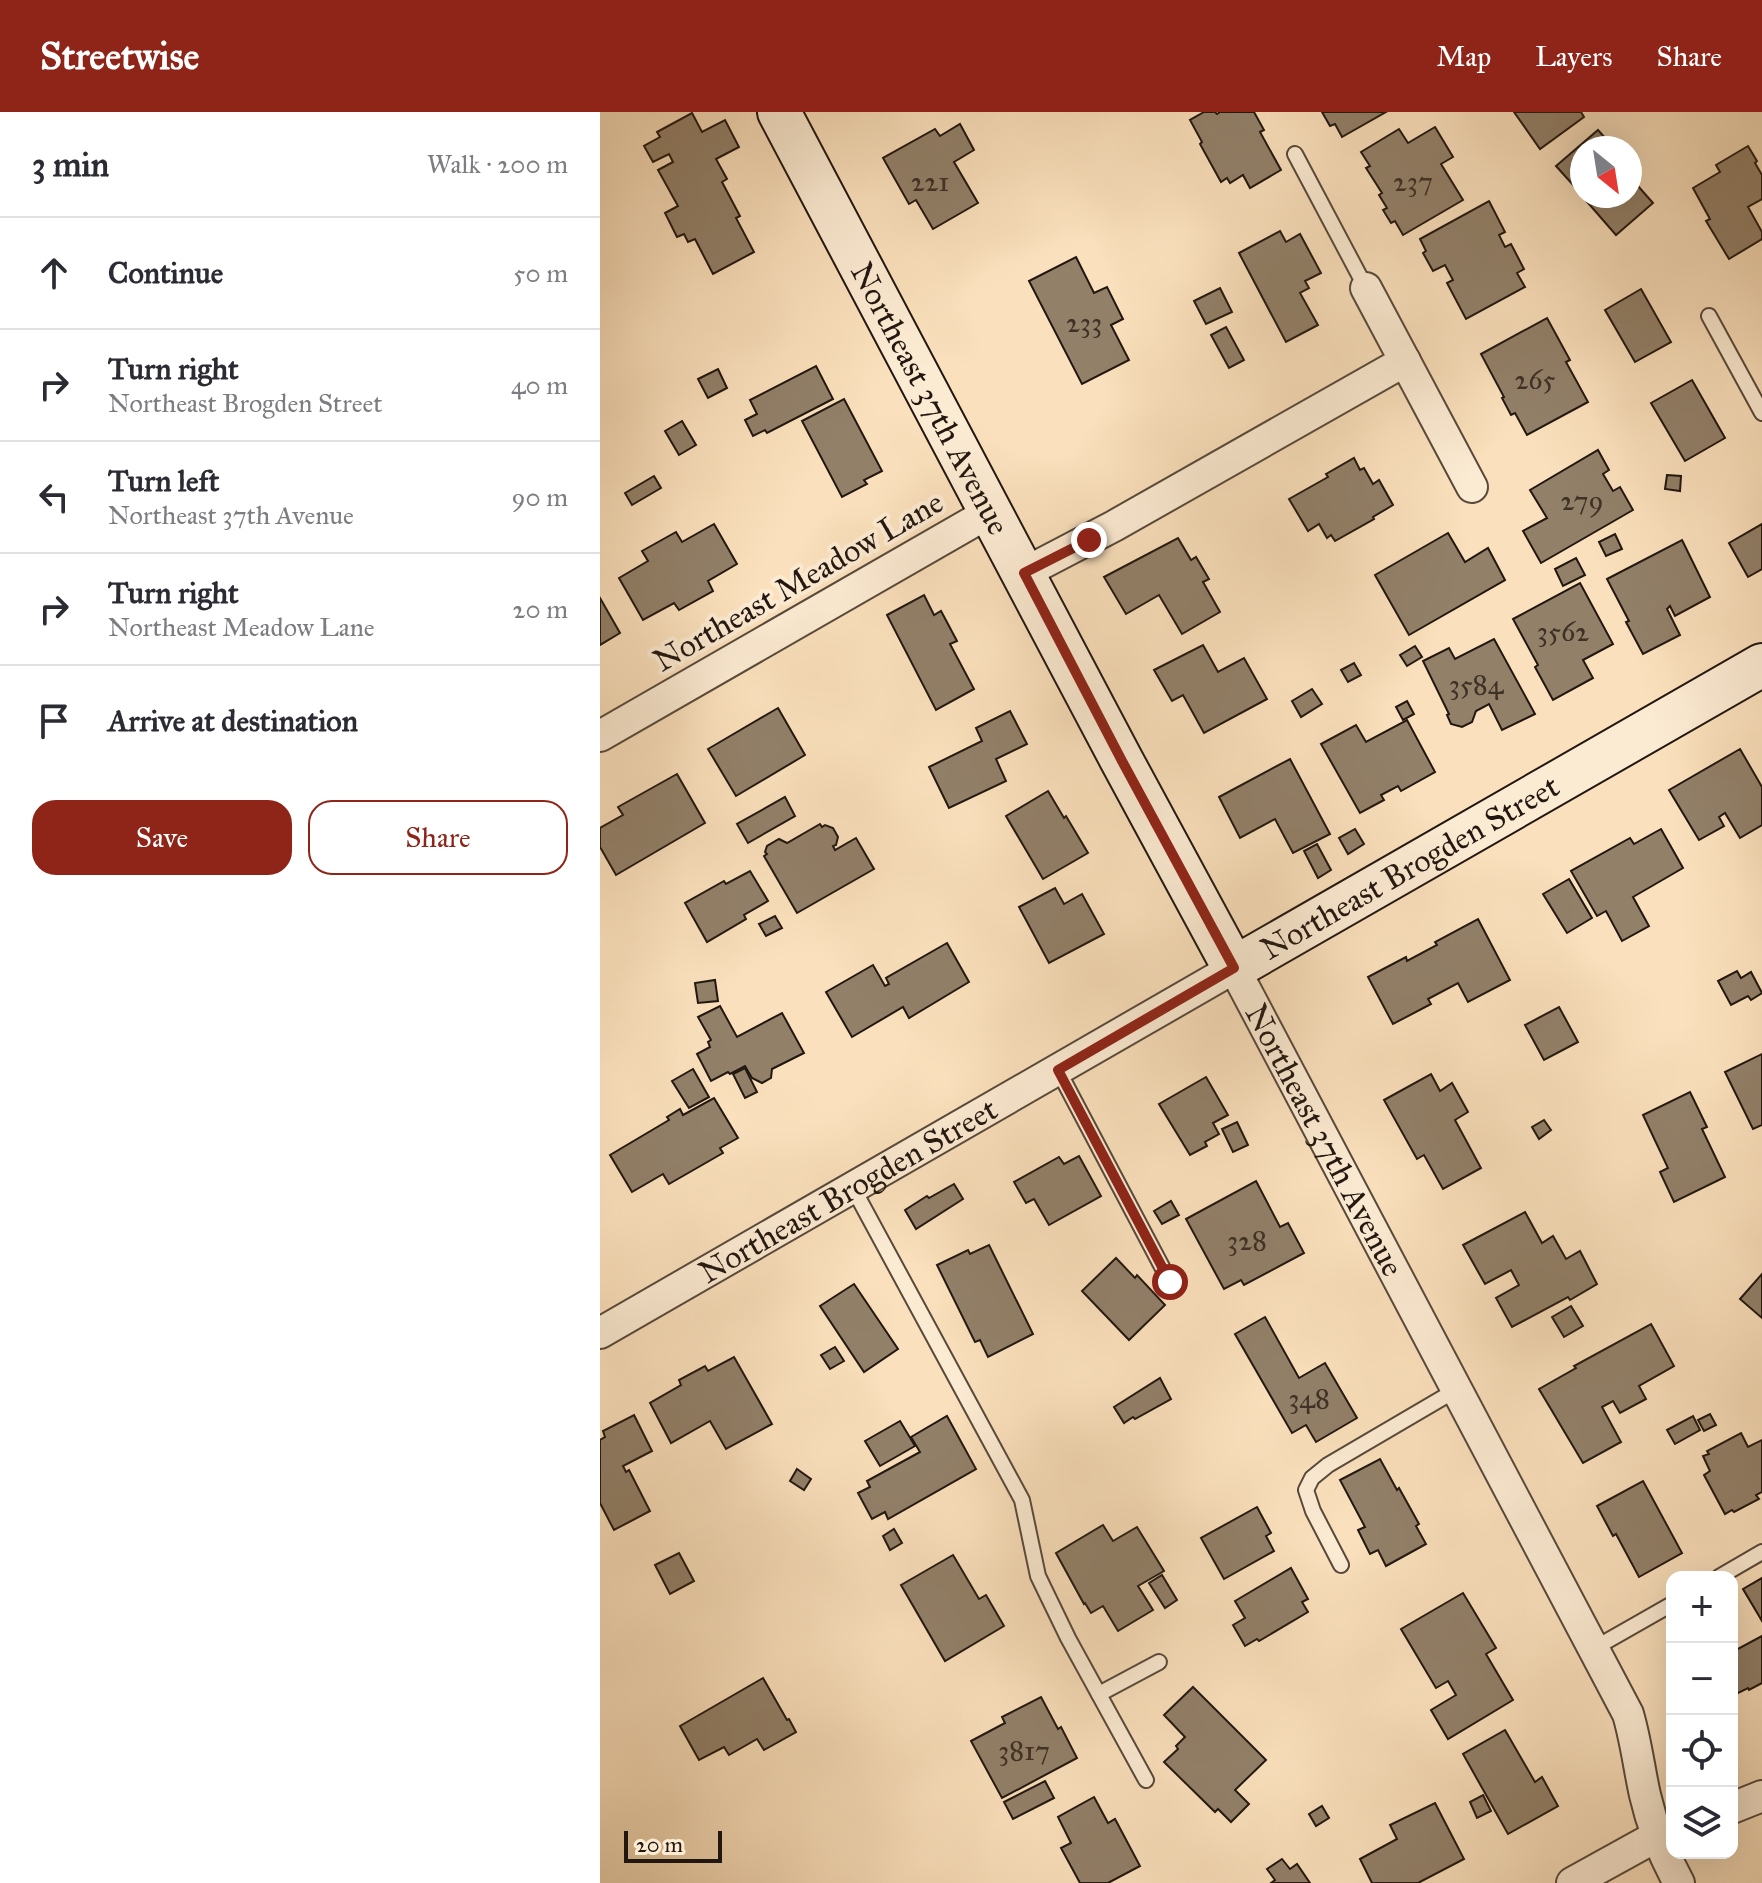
<!DOCTYPE html>
<meta charset="utf-8">
<style>
:root{--surface:#fff;--page:#f2f2f3;--text:#2b2b33;--muted:#7c7c81;--line:#e1e1e2;--accent:#8f2418}
body{margin:0;font-family:"IM FELL Great Primer",serif;background:var(--page);color:var(--text)}
.controls{position:absolute;right:24px;bottom:24px;display:grid;overflow:hidden;border-radius:16px;box-shadow:0 8px 32px #0002}
.controls button{width:72px;height:72px;display:grid;place-items:center;padding:0;border:0;border-bottom:2px solid var(--line);background:var(--surface);color:var(--text);font:40px sans-serif}
.compass{position:absolute;left:970px;top:24px;width:72px;height:72px;border-radius:50%;background:var(--surface);box-shadow:0 8px 32px #0002;rotate:150deg}
.scale{position:absolute;left:24px;bottom:20px;width:98px;box-sizing:border-box;padding-left:8px;border:4px solid #221710;border-top:0;font-size:22px;line-height:28px;white-space:nowrap;color:#221710;-webkit-text-stroke:6px #fcebd3;paint-order:stroke}
.stop{position:absolute;width:24px;height:24px;margin:-18px;border:6px solid #8f2418;border-radius:50%;background:#fff}
.stop.end{background:#8f2418;border-color:#fff;box-shadow:0 2px 8px #0008}
.list{margin:0;padding:0;list-style:none}
h2{display:flex;justify-content:space-between;align-items:center;height:104px;margin:0;padding:0 32px;font-size:34px}
h2 small{font-size:26px;font-weight:400;color:var(--muted)}
.list li{display:grid;grid-template-columns:52px 1fr auto;gap:24px;align-items:center;box-sizing:border-box;height:112px;padding:0 32px;border-top:2px solid var(--line)}
.list b{display:block;font-size:30px;white-space:nowrap}
.list p{margin:0;font-size:26px;white-space:nowrap;color:var(--muted)}
.list em{font-size:26px;font-style:normal;color:var(--muted)}
.actions{display:flex;gap:16px;padding:24px 32px}
.actions a{flex:1;padding:18px 0;border:2px solid var(--accent);border-radius:24px;text-align:center;font-size:28px;color:var(--accent)}
.actions .main{background:var(--accent);color:#fff}
.icon{flex:none;width:44px;height:44px;fill:none;stroke:currentColor;stroke-width:2;stroke-linecap:round;stroke-linejoin:round}
.map{position:relative;flex:none;width:1162px;height:1771px;overflow:hidden}
header{display:flex;align-items:center;gap:48px;box-sizing:border-box;height:112px;padding:0 40px;background:var(--accent);color:#fff}
header strong{font-size:38px}
nav{display:flex;gap:44px;margin-inline-start:auto;font-size:28px}
main{display:flex}
aside{flex:1;background:var(--surface)}
.map>svg:first-child{display:block}
</style>
<header>
<strong>Streetwise</strong>
<nav><a>Map</a><a>Layers</a><a>Share</a></nav>
</header>
<main>
<aside>
<h2>3 min<small>Walk · 200 m</small></h2>
<ul class="list">
<li><svg class="icon" aria-label="ahead" viewBox="0 0 24 24"><path d="M12 20V5M6 11l6-6 6 6"/></svg><div><b>Continue</b></div><em>50 m</em></li>
<li><svg class="icon" aria-label="right" viewBox="0 0 24 24"><path d="M7 20v-9h11M14 6l5 5-5 5"/></svg><div><b>Turn right</b><p>Northeast Brogden Street</p></div><em>40 m</em></li>
<li><svg class="icon" aria-label="left" viewBox="0 0 24 24"><path d="M17 20v-9H6M10 6l-5 5 5 5"/></svg><div><b>Turn left</b><p>Northeast 37th Avenue</p></div><em>90 m</em></li>
<li><svg class="icon" aria-label="right" viewBox="0 0 24 24"><path d="M7 20v-9h11M14 6l5 5-5 5"/></svg><div><b>Turn right</b><p>Northeast Meadow Lane</p></div><em>20 m</em></li>
<li><svg class="icon" aria-label="arrive" viewBox="0 0 24 24"><path d="M6 21V4h12l-3 4 3 4H6"/></svg><div><b>Arrive at destination</b></div></li>
</ul>
<div class="actions"><a class="main">Save</a><a>Share</a></div>
</aside>
<div class="map">
<svg width="1162" height="1771" viewBox="0 0 1162 1771">
<rect width="100%" height="100%" fill="#fae0bc"/>
<filter id="stains"><feTurbulence type="fractalNoise" baseFrequency=".0025" numOctaves="4"/><feColorMatrix values="0 0 0 0 .2 0 0 0 0 .09 0 0 0 0 .02 0 0 0 .5 -.17"/></filter>
<radialGradient id="worn" r=".72"><stop offset=".6" stop-color="#630" stop-opacity="0"/><stop offset="1" stop-color="#630" stop-opacity=".3"/></radialGradient>
<g fill="#928069" stroke="#221710" stroke-width="2">
<polygon points="604,0 615,0 617,2 620,0 654,0 664,18 660,20 681,58 650,76 643,63 630,71 627,66 621,70 600,32 602,30 590,8"/>
<polygon points="722,0 786,0 742,25 735,12 730,14"/>
<polygon points="914,0 981,0 984,5 940,37"/>
<polygon points="92,1 102,20 125,8 139,35 116,47 127,67 122,70 140,104 136,106 154,140 113,162 95,127 88,130 84,122 77,125 65,101 78,94 58,58 73,50 69,42 53,50 44,34 60,25 57,20"/>
<polygon points="360,12 374,38 354,50 378,91 333,117 316,88 309,92 283,46 335,17 340,24"/>
<polygon points="835,15 853,45 841,52 863,88 803,123 795,109 791,111 783,98 787,96 779,83 782,81 766,56 770,54 761,40 799,17 808,31"/>
<polygon points="998,18 1014,36 982,36 982,83 956,54"/>
<polygon points="1148,34 1157,49 1155,51 1162,63 1162,87 1148,95 1162,120 1162,127 1129,147 1106,109 1110,107 1093,76 1120,60 1116,53"/>
<polygon points="1030,65 1053,91 1016,123 982,84 1030,84"/>
<polygon points="889,89 905,120 899,123 905,135 911,132 924,157 917,161 925,175 866,207 847,171 853,168 845,153 833,159 823,141 826,139 820,127"/>
<polygon points="680,119 686,130 700,122 721,161 705,169 709,176 700,181 718,213 686,230 639,141"/>
<polygon points="476,145 494,181 507,175 523,207 511,213 529,248 482,272 429,169"/>
<polygon points="620,176 632,200 606,212 594,189"/>
<polygon points="1041,177 1071,230 1035,250 1005,198"/>
<polygon points="947,206 970,248 966,250 988,290 927,323 915,301 911,303 902,286 904,285 881,242"/>
<polygon points="626,215 644,248 629,256 611,223"/>
<polygon points="216,254 233,287 167,321 165,318 153,324 145,308 157,302 150,288"/>
<polygon points="118,257 127,276 108,286 98,267"/>
<polygon points="1092,268 1125,326 1085,349 1051,291"/>
<polygon points="244,287 282,359 264,368 267,372 242,385 202,309"/>
<polygon points="82,309 96,333 79,343 65,319"/>
<polygon points="998,338 1009,358 1003,362 1013,379 1020,375 1033,398 941,451 923,419 947,406 930,378"/>
<polygon points="754,346 760,358 764,356 773,372 779,368 793,393 773,405 774,407 735,429 731,423 727,426 719,412 708,419 689,387 728,365 726,362"/>
<polygon points="1067,363 1081,364 1080,379 1065,377"/>
<polygon points="54,364 61,376 32,393 25,381"/>
<polygon points="114,412 137,452 108,469 113,479 79,498 74,491 43,508 19,466 48,449 42,439 76,420 82,430"/>
<polygon points="1162,412 1162,457 1148,465 1129,431"/>
<polygon points="848,421 865,450 888,436 905,468 809,523 775,463"/>
<polygon points="1015,422 1022,437 1006,444 999,430"/>
<polygon points="578,426 591,448 596,445 609,467 603,470 620,500 582,522 559,483 526,502 504,465"/>
<polygon points="1082,428 1110,485 1075,504 1070,494 1067,497 1080,523 1043,542 1026,510 1029,509 1007,467"/>
<polygon points="976,446 985,463 963,474 955,457"/>
<polygon points="980,471 1013,532 983,548 993,566 953,588 935,555 938,553 913,507"/>
<polygon points="324,483 334,503 341,499 357,529 350,532 374,577 336,598 287,503"/>
<polygon points="0,486 20,521 0,533"/>
<polygon points="894,527 935,602 902,618 889,592 876,599 872,610 862,615 851,612 847,603 849,602 823,549 849,536 855,547"/>
<polygon points="603,533 618,560 644,546 667,587 604,621 583,583 572,589 554,558"/>
<polygon points="815,534 822,545 807,554 800,543"/>
<polygon points="754,551 761,563 748,570 741,558"/>
<polygon points="712,577 722,592 701,605 692,589"/>
<polygon points="807,589 814,602 803,608 796,595"/>
<polygon points="178,596 205,643 136,684 108,637"/>
<polygon points="410,599 427,632 396,647 406,669 349,696 329,655 382,629 376,616"/>
<polygon points="807,608 835,660 801,679 798,674 781,683 784,688 760,701 721,632 756,613 766,630"/>
<polygon points="1140,637 1162,675 1162,713 1140,726 1125,701 1119,705 1124,714 1099,728 1069,678"/>
<polygon points="690,647 730,722 693,741 675,707 640,726 619,685"/>
<polygon points="77,662 105,711 16,763 0,735 0,716 23,703 18,695"/>
<polygon points="448,679 464,706 466,704 488,741 443,767 406,704"/>
<polygon points="185,685 195,704 148,731 137,712"/>
<polygon points="220,712 222,715 225,713 233,716 238,725 236,733 233,734 235,738 256,726 274,757 197,801 164,744 167,742 165,740 167,734 179,727 187,731"/>
<polygon points="755,717 764,732 748,742 739,726"/>
<polygon points="1061,717 1083,756 1033,785 1049,814 1022,829 1006,799 997,804 971,759 1030,726 1034,732"/>
<polygon points="717,732 731,758 718,766 704,739"/>
<polygon points="150,759 168,789 144,803 146,807 107,830 85,791 124,769 126,772"/>
<polygon points="969,767 992,806 967,821 943,782"/>
<polygon points="455,776 464,792 482,782 504,822 449,851 419,795"/>
<polygon points="175,804 182,816 166,824 159,812"/>
<polygon points="878,807 910,868 868,890 858,871 828,887 831,892 793,912 768,865 806,845 807,849 837,833 835,830"/>
<polygon points="347,831 369,870 309,906 303,895 252,925 226,880 273,853 285,874 289,872 286,866"/>
<polygon points="1137,859 1141,866 1151,860 1162,881 1151,888 1148,884 1131,893 1118,869"/>
<polygon points="115,868 118,889 98,891 95,871"/>
<polygon points="120,894 137,925 182,901 204,941 172,957 171,966 162,971 152,966 145,954 130,962 128,960 111,969 97,942 110,935 108,930 111,928 98,905"/>
<polygon points="959,895 978,930 944,948 925,913"/>
<polygon points="1162,942 1162,1013 1153,1017 1125,960"/>
<polygon points="145,956 157,980 145,986 133,962"/>
<polygon points="93,957 109,985 89,996 72,969"/>
<polygon points="831,962 840,979 852,971 868,1000 855,1008 881,1056 843,1077 824,1043 817,1047 784,988"/>
<polygon points="606,965 628,1003 613,1011 619,1022 605,1030 607,1034 590,1043 559,992"/>
<polygon points="1090,980 1107,1015 1102,1017 1125,1065 1074,1090 1060,1060 1068,1056 1043,1003"/>
<polygon points="114,986 138,1026 120,1036 123,1041 69,1072 63,1062 32,1080 10,1043 69,1008 67,1005 80,997 83,1003"/>
<polygon points="944,1008 951,1018 939,1027 932,1015"/>
<polygon points="637,1010 648,1033 633,1040 622,1017"/>
<polygon points="479,1044 501,1084 449,1113 434,1087 426,1091 414,1070 459,1045 464,1052"/>
<polygon points="656,1069 680,1115 688,1111 704,1141 644,1173 641,1168 624,1177 586,1107"/>
<polygon points="354,1072 363,1087 316,1117 305,1098 327,1084 329,1086"/>
<polygon points="571,1089 579,1103 562,1112 554,1099"/>
<polygon points="925,1100 942,1131 953,1124 966,1147 980,1139 997,1172 970,1188 968,1185 912,1215 896,1186 919,1173 911,1158 885,1172 863,1133"/>
<polygon points="389,1133 433,1222 388,1245 380,1228 375,1230 337,1153 368,1138 370,1142"/>
<polygon points="516,1146 535,1166 537,1163 565,1193 529,1228 482,1179"/>
<polygon points="1162,1162 1162,1206 1140,1187"/>
<polygon points="254,1172 298,1237 264,1260 220,1194"/>
<polygon points="971,1194 983,1214 964,1225 952,1205"/>
<polygon points="665,1205 699,1266 725,1251 757,1306 716,1330 706,1313 692,1321 635,1222"/>
<polygon points="1051,1212 1074,1254 1039,1274 1046,1287 1020,1301 1013,1289 1002,1295 1021,1330 983,1351 939,1277 976,1256 974,1254"/>
<polygon points="235,1235 244,1249 230,1257 221,1243"/>
<polygon points="134,1245 172,1312 126,1337 110,1309 71,1331 50,1291 81,1273 79,1268 105,1254 108,1259"/>
<polygon points="560,1266 571,1287 535,1307 533,1305 524,1311 514,1295"/>
<polygon points="1110,1302 1116,1313 1104,1319 1098,1308"/>
<polygon points="34,1303 52,1339 23,1354 26,1360 29,1358 50,1399 14,1418 0,1391 0,1328 5,1325 3,1319"/>
<polygon points="347,1304 376,1357 288,1407 285,1400 272,1407 258,1381 270,1375 267,1369 320,1340 311,1325"/>
<polygon points="1093,1304 1100,1318 1075,1332 1067,1318"/>
<polygon points="300,1309 315,1334 280,1354 265,1329"/>
<polygon points="1141,1321 1148,1335 1162,1328 1162,1380 1156,1383 1159,1387 1134,1400 1132,1398 1125,1402 1104,1363 1110,1359 1103,1344 1109,1342 1107,1339"/>
<polygon points="780,1347 797,1378 799,1376 819,1412 816,1414 826,1432 786,1454 778,1438 770,1442 758,1418 765,1415 740,1368"/>
<polygon points="197,1357 211,1367 204,1378 190,1369"/>
<polygon points="1043,1369 1082,1441 1039,1465 1016,1422 1013,1424 997,1394"/>
<polygon points="657,1395 671,1421 666,1424 674,1439 624,1467 601,1426"/>
<polygon points="503,1413 513,1429 537,1415 564,1459 538,1474 553,1498 518,1519 503,1494 491,1501 485,1491 484,1492 456,1441"/>
<polygon points="294,1417 302,1431 290,1438 283,1424"/>
<polygon points="79,1441 94,1469 70,1482 55,1453"/>
<polygon points="353,1443 379,1487 386,1483 404,1514 345,1549 301,1473"/>
<polygon points="691,1456 708,1487 702,1490 708,1500 659,1529 657,1527 645,1534 633,1513 645,1506 635,1489"/>
<polygon points="562,1463 577,1488 565,1496 549,1471"/>
<polygon points="1162,1466 1162,1509 1143,1477"/>
<polygon points="863,1481 896,1536 886,1542 913,1588 848,1627 831,1598 856,1583 848,1569 836,1576 801,1517"/>
<polygon points="1162,1524 1162,1571 1149,1578 1148,1576 1132,1584 1132,1540"/>
<polygon points="163,1566 187,1608 189,1607 196,1620 164,1638 157,1627 129,1643 124,1635 99,1648 80,1614"/>
<polygon points="593,1575 666,1648 635,1678 649,1692 631,1710 618,1697 615,1700 564,1650 578,1637 576,1634 585,1625 564,1603"/>
<polygon points="441,1585 458,1617 461,1615 477,1646 402,1686 371,1629 405,1611 402,1605"/>
<polygon points="905,1618 935,1670 942,1665 958,1694 908,1722 863,1642"/>
<polygon points="445,1669 454,1686 413,1707 404,1690"/>
<polygon points="883,1683 891,1699 877,1706 870,1690"/>
<polygon points="494,1685 508,1711 515,1707 540,1754 508,1771 480,1771 461,1736 471,1731 458,1705"/>
<polygon points="835,1691 864,1747 818,1771 772,1771 760,1747 797,1727 790,1713"/>
<polygon points="722,1694 729,1706 716,1714 709,1702"/>
<polygon points="682,1747 690,1757 697,1752 710,1771 671,1771 675,1768 667,1757"/>
</g>
<g fill="none" stroke-linecap="round" stroke-linejoin="round">
<g stroke="#58493b" stroke-width="18">
<g id="lane">
<polyline points="695,42 766,176"/>
<polyline points="1109,204 1162,301"/>
<polyline points="458,958 570,1170"/>
<polyline points="253,1076 422,1388 438,1464 468,1526 546,1668"/>
<polyline points="741,1453 713,1399 706,1378 712,1366 728,1353 856,1278"/>
<polyline points="1119,1465 1162,1440"/>
<polyline points="993,1537 1072,1492"/>
<polyline points="499,1582 559,1550"/>
</g>
</g>
<g stroke="#58493b" stroke-width="34">
<g id="street">
<polyline points="766,176 872,375"/>
<polyline points="424,461 514,414 805,249"/>
<polyline points="0,624 390,400"/>
<path id="s1" d="M0 1221 634 856 1028 1602C1036 1629 1039 1656 1045 1683 1052 1713 1064 1744 1079 1771"/>
<polyline points="1132,1696 1162,1684"/>
<polyline points="972,1771 1057,1724 1072,1719"/>
</g>
</g>
<g stroke="#221710" stroke-width="46">
<g id="secondary">
<path id="s2" d="M179 0 522 649 634 856 1162 553"/>
</g>
</g>
<use href="#lane" stroke="#fcebd3" stroke-width="14"/>
<use href="#street" stroke="#fcebd3" stroke-width="30"/>
<use href="#secondary" stroke="#fcebd3" stroke-width="42"/>
</g>
<g fill="none" stroke-linecap="round" stroke-linejoin="round">
<polyline stroke="#8f2418" stroke-width="10" points="489,428 424,461 522,649 634,856 458,958 570,1170"/>
</g>
<g text-anchor="middle" stroke-width="8" stroke-linejoin="round" paint-order="stroke">
<g font-size="28" fill="#3e3126">
<text x="330" y="79">221</text>
<text x="813" y="79">237</text>
<text x="484" y="220">233</text>
<text x="935" y="277">265</text>
<text x="982" y="398">279</text>
<text x="963" y="529">3562</text>
<text x="876" y="582">3584</text>
<text x="647" y="1138">328</text>
<text x="709" y="1296">348</text>
<text x="424" y="1648">3817</text>
</g>
<g font-size="32" fill="#221710" stroke="#fcebd3">
<text dy="11" stroke="none"><textPath href="#s2" startOffset="324">Northeast 37th Avenue</textPath></text>
<text transform="translate(198 469) rotate(-30)" y="11">Northeast Meadow Lane</text>
<text dy="11" stroke="none"><textPath href="#s2" startOffset="1172">Northeast Brogden Street</textPath></text>
<text dy="11" stroke="none"><textPath href="#s1" startOffset="926">Northeast 37th Avenue</textPath></text>
<text dy="11" stroke="none"><textPath href="#s1" startOffset="286">Northeast Brogden Street</textPath></text>
</g>
</g>
<rect width="100%" height="100%" filter="url(#stains)"/>
<rect width="100%" height="100%" fill="url(#worn)"/>
</svg>
<div class="controls">
<button>+</button>
<button>−</button>
<button><svg class="icon" aria-label="locate" viewBox="0 0 24 24"><circle cx="12" cy="12" r="6"/><path d="M12 2v4M12 18v4M2 12h4M18 12h4"/></svg></button>
<button><svg class="icon" aria-label="layers" viewBox="0 0 24 24"><path d="M12 4l9 5-9 5-9-5zM3 14l9 5 9-5"/></svg></button>
</div>
<svg class="compass" viewBox="-18 -18 36 36"><path d="M0-13l5 13h-10z" fill="#e53935"/><path d="M0 13l5-13h-10z" fill="#7c7c81"/></svg>
<div class="scale">20 m</div>
<div class="stop" style="left:570px;top:1170px"></div>
<div class="stop end" style="left:489px;top:428px"></div>
</div>
</main>
